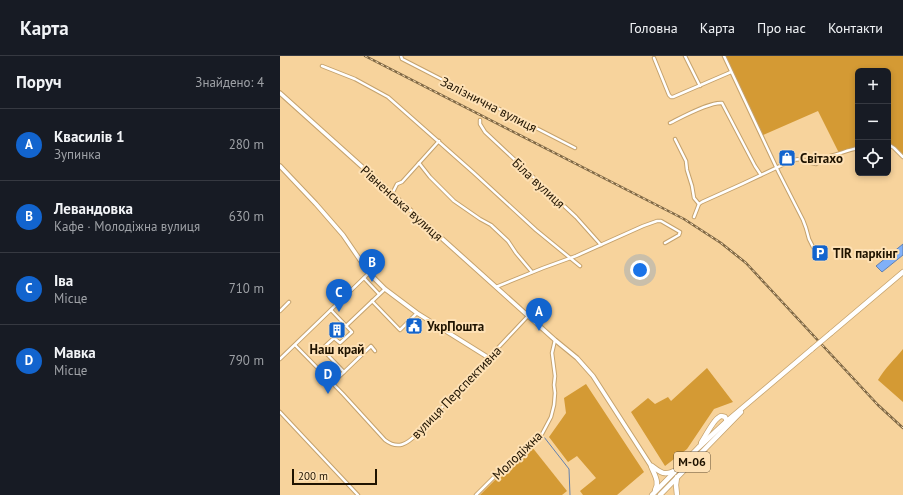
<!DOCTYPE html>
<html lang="uk">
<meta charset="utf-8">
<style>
:root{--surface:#171b24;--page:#20242c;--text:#f1f3f6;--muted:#9ea1a6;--line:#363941;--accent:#1264ce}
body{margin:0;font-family:"PT Sans",sans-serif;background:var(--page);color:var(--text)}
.controls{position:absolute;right:12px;top:12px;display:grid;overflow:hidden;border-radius:6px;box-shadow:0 2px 6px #0003}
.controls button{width:36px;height:36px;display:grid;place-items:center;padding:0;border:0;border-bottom:1px solid var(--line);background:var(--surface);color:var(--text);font:20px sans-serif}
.scale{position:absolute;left:12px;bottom:10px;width:85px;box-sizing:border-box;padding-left:4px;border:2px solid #1f1300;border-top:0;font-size:11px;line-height:14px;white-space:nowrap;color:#1f1300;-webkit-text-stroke:3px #fee1b5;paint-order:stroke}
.you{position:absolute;left:360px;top:214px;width:14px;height:14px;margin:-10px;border:3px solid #fff;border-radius:50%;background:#1a73e8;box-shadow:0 0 0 6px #1a73e833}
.badge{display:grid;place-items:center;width:26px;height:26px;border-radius:50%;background:var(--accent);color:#fff;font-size:13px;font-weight:700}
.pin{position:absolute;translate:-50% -33px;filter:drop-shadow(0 1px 2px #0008)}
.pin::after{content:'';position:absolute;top:21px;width:14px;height:12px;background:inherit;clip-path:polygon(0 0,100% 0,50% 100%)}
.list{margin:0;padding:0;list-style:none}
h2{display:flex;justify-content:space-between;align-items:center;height:52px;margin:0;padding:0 16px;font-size:17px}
h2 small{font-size:13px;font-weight:400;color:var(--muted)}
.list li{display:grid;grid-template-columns:26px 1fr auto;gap:12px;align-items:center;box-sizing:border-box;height:72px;padding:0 16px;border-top:1px solid var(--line)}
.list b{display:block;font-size:15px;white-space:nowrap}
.list p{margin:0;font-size:13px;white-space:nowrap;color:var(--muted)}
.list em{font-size:13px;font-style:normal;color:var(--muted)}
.icon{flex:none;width:22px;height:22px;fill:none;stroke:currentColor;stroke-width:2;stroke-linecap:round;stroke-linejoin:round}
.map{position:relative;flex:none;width:623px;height:439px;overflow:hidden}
header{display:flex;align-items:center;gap:24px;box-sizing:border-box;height:56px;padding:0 20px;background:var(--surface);border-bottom:1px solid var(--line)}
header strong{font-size:19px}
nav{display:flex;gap:22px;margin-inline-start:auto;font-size:14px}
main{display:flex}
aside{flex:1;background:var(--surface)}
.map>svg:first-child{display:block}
</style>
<header>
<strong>Карта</strong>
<nav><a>Головна</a><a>Карта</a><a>Про нас</a><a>Контакти</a></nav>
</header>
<main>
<aside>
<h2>Поруч<small>Знайдено: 4</small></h2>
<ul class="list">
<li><span class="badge">A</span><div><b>Квасилів 1</b><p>Зупинка</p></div><em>280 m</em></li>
<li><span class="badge">B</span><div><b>Левандовка</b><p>Кафе · Молодіжна вулиця</p></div><em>630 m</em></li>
<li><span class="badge">C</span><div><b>Іва</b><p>Місце</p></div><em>710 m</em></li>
<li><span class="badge">D</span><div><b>Мавка</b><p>Місце</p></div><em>790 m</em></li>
</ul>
</aside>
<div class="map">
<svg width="623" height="439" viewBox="0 0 623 439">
<rect width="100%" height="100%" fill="#f7d39c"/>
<g fill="#d49a34">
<polygon points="444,0 623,0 623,101 608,88 608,15 578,15 578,92 559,97 538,55 481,80"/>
<path d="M623 293V346L598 324C605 312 615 303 623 293Z"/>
<polygon points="427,312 453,346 434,353 407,393 385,410 351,356 368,342 375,348 388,341 391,345"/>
<polygon points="306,328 364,416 337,439 303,439 300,435 316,422 297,400 288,406 269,381 286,357 284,342"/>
<polygon points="252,391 287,435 282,439 200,439 215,424"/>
</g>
<polygon fill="#80b0f8" stroke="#6381ae" points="623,188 623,199 602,216 596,210"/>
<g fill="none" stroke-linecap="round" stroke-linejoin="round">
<polyline stroke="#6381ae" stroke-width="1" points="264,381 289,413 290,439"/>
<g stroke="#c5a26d" stroke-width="4.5">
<g id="street">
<polyline points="121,0 122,3 295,92"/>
<polyline points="405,0 420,30"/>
<polyline points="444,0 499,117 523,164 526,172 529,183 535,195"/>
<polyline points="374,2 389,39 391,41 393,41 451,16"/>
<polyline points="42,10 75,23 108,41 194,117 256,174 300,210"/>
<polyline points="200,64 200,68 205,76 296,161 321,189"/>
<path d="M390 67C402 61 429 46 442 47L475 110 481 119"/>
<polyline points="395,83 406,105 407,114 412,130 414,142 419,148"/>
<polyline points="608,88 614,92 623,101"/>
<polyline points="139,107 150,121 174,145 200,163 211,169 228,185 236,197 252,216"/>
<polyline points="112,138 117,128 122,126 159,85"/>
<path d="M414 161 419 148 422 146 462 128 513 104C525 101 525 107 536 108 540 106 545 102 550 100 559 98 568 94 578 92"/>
<polyline points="84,222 99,238"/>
<polyline points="216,231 263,212 296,200 363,170 377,165 381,165 400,176 399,179 385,187"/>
<polyline points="92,245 120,274 137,257"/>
<polyline points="51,254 72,276 60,287 54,282 42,293 64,316 52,327"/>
<polyline points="0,255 9,246"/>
<polyline points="66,270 105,233"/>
<path d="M15 289 63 338 105 384C118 394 127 388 137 378L248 260"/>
<polyline points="0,303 89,217"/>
<polyline points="64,316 91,290 95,295"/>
<polyline points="0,356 78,439"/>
<polyline points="196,439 214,421 232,407 262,378 271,361 274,349 275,337 274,329 275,320 272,297 275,284"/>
</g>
</g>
<g stroke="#c5a26d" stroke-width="5.5">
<g id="secondary">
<polyline points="0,37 275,284 297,302 313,320 371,410"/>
<polyline points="0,110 36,148 63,179 89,217 105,233 137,257 209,302"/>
</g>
</g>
<g stroke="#c5a26d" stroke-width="6">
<g id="highway">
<polyline points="551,277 623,216"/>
<path d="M421 387C425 381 433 365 438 362 441 359 441 360 445 361L447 365"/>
<path d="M371 410C374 418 380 426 375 434"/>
<path d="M372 410C380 416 384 420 394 415"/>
<polyline points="372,439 418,392 447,365 532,293"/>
<polyline points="380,439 461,356"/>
<polyline points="397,439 396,429 397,421"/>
</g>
</g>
<use href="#street" stroke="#fff" stroke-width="2.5"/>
<use href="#secondary" stroke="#fff" stroke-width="3.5"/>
<use href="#highway" stroke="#fff" stroke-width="4.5"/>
<g stroke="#7f6845" stroke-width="2.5">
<polyline id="rail" points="85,0 404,163 441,187 466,207 598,349 623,372"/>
</g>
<use href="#rail" stroke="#fee1b5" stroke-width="1" stroke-dasharray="3" stroke-linecap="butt"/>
<g stroke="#c5a26d" stroke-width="6" stroke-linecap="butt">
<polyline id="highway-bridge" points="532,293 551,277"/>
</g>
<use href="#highway-bridge" stroke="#fff" stroke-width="4.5"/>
</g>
<defs>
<g id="shop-square" transform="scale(0.9)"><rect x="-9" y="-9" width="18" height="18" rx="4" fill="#1264ce" stroke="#fee1b5"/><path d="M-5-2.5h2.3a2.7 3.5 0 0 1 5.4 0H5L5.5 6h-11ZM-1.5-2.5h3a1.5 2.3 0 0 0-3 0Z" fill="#fff"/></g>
<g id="parking-square" transform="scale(0.9)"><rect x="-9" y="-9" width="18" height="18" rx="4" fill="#1264ce" stroke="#fee1b5"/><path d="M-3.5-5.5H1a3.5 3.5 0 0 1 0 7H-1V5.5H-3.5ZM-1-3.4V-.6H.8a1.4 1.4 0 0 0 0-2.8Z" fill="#fff"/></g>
<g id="civic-square" transform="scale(0.9)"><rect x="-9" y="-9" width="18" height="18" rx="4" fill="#1264ce" stroke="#fee1b5"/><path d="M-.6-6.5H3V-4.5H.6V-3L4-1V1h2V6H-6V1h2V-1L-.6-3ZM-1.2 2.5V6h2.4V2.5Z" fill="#fff"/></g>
<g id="building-square" transform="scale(0.9)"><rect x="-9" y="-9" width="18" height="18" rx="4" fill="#1264ce" stroke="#fee1b5"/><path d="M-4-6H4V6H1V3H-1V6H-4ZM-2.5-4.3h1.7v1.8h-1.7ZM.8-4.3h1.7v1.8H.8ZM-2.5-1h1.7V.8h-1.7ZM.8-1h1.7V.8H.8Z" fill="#fff"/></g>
</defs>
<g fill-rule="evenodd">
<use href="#shop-square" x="507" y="102"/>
<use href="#parking-square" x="540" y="197"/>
<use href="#civic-square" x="134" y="270"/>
<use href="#building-square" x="57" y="274"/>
</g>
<g text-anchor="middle" stroke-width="4" stroke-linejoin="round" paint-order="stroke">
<rect fill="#fee1b5" stroke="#625136" stroke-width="1" x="394" y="396" width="36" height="20" rx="3"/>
<g font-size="12" font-weight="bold" fill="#1f1300">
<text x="412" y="410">М-06</text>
</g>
<g font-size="13" fill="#1f1300" stroke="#fee1b5">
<text transform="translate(209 48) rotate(27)" y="5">Залізнична вулиця</text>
<text transform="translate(259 127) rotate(43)" y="5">Біла вулиця</text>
<text transform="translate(122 147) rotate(42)" y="5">Рівненська вулиця</text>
<text transform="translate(176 336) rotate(-46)" y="5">вулиця Перспективна</text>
<text transform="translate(237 399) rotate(-44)" y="5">Молодіжна</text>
</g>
<g font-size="13" font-weight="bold" fill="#1f1300" stroke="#fee1b5" text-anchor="start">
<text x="520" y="107">Світахо</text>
<text x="553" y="202">TIR паркінг</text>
<text x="147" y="275">УкрПошта</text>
<text x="57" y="298" text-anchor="middle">Наш край</text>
</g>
</g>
</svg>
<div class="controls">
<button>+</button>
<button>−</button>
<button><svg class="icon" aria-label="locate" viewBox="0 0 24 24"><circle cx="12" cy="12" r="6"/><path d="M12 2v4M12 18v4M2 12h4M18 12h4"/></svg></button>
</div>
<div class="scale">200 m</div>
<div class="you"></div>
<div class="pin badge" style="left:259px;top:275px">A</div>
<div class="pin badge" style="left:92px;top:226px">B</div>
<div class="pin badge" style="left:59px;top:256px">C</div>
<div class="pin badge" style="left:48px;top:338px">D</div>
</div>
</main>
